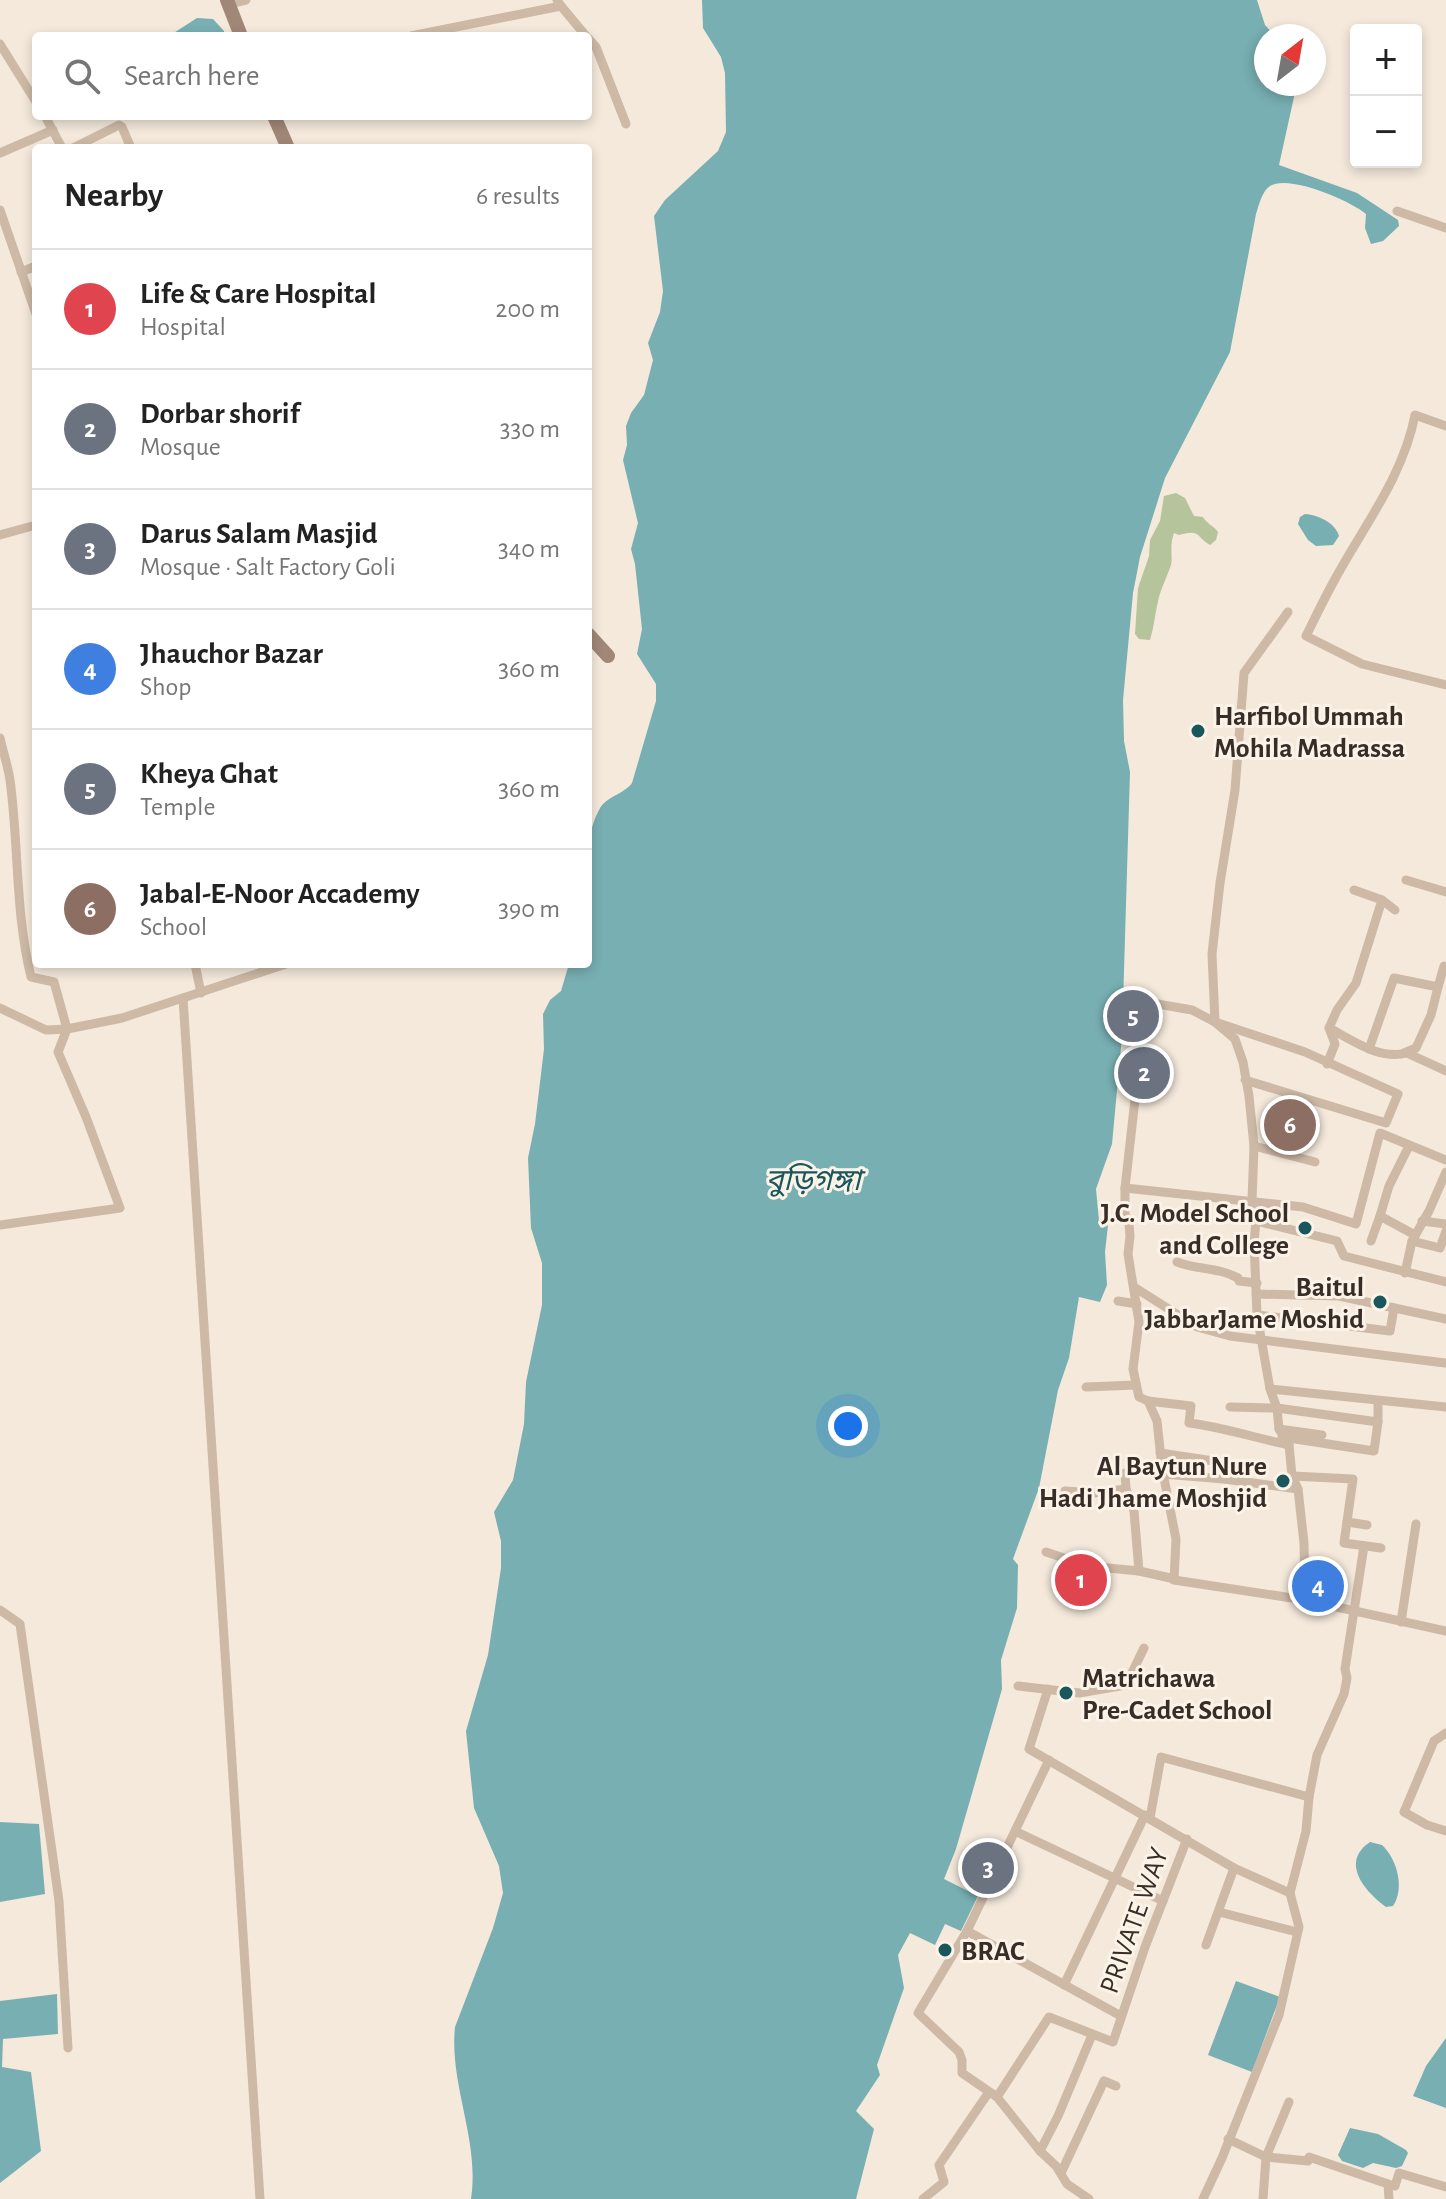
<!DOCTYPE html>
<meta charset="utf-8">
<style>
:root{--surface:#fff;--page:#f6f6f6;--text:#222;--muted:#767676;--line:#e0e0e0;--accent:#2563eb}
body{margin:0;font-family:"Alegreya Sans","Noto Sans Bengali",sans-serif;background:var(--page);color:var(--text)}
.controls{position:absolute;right:24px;top:24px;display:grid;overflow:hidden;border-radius:8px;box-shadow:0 4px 12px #0003}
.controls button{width:72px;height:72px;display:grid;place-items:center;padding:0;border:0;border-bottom:2px solid var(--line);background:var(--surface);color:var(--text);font:40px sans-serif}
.compass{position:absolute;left:1254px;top:24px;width:72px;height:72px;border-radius:50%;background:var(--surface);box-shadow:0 4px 12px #0003;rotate:31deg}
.you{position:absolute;left:848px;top:1426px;width:28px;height:28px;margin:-20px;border:6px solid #fff;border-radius:50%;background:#1a73e8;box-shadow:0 0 0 12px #1a73e833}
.badge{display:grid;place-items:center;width:52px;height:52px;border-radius:50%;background:var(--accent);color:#fff;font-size:26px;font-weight:700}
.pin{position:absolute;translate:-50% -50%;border:4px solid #fff;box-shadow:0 2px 8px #0006}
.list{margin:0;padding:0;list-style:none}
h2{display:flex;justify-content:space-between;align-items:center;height:104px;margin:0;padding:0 32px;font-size:34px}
h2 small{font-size:26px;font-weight:400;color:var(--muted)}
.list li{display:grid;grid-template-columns:52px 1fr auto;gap:24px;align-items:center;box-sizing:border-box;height:120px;padding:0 32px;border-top:2px solid var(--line)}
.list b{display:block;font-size:30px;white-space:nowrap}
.list p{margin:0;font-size:26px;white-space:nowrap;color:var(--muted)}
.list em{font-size:26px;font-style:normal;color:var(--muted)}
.icon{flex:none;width:44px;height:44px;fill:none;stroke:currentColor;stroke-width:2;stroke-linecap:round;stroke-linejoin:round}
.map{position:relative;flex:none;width:1446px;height:2199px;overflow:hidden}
.search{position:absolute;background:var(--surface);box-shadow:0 4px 12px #0003;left:32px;top:32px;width:560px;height:88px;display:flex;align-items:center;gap:20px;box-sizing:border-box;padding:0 28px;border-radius:8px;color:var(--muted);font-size:30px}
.panel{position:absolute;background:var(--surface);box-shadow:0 4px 12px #0003;left:32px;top:144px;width:560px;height:824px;border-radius:8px}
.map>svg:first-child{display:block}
</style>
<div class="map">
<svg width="1446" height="2199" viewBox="0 0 1446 2199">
<rect width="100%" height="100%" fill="#f4e9db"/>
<path fill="#b5c49a" d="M1176 493 1185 498 1194 516 1203 517C1207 524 1214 526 1218 532L1216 540 1210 545C1195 536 1201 529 1179 535L1174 533C1169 547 1173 555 1171 565 1167 577 1161 588 1158 601 1155 614 1154 627 1150 640L1139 639 1135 634 1138 588 1149 556 1150 540 1160 521 1164 496Z"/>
<g fill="#78afb3">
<path d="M702 0H1257L1265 25 1275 36H1266V84H1294V97L1279 165 1357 193 1398 220 1399 226 1383 241 1371 244 1365 228 1366 214C1351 201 1289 174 1270 186 1262 191 1259 205 1256 214L1230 352 1165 478 1140 557 1133 593 1123 700 1124 741 1130 772 1122 1037 1112 1144 1096 1189 1099 1221 1108 1225 1105 1252 1107 1285 1100 1302 1079 1297 1069 1358 1058 1390 1039 1488 1013 1559 1018 1565 1017 1608 1001 1660 1002 1689 956 1849 944 1879 978 1896 961 1931 945 1924 935 1945 910 1933 898 1955 904 1988 877 2065 880 2075 856 2111 874 2129 856 2199H471C480 2140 449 2085 455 2027L493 1928 503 1893 499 1866 474 1808 466 1731 488 1655 501 1568V1541L494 1512 513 1480 524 1424 526 1382 542 1305V1263L531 1228 528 1158 535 1124 544 1049 543 1014 550 1000 561 991 569 964H588C588 922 579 846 599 810 606 796 623 795 632 783L656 701V684L637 654 642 629 635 564 631 549 638 523 623 460 627 445 626 426 631 413 644 395 653 360 648 343 660 312 663 291 654 216 665 200 718 151 726 132 725 73 721 57 703 28Z"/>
<polygon points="197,18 213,19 224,31 224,36 169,36"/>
<path d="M1305 514C1319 515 1335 523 1339 536L1333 545 1316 546 1308 540 1298 524 1300 517Z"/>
<polygon points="0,1822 39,1824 45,1894 0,1902"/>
<path d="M1370 1842 1382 1845C1397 1859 1405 1888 1393 1906L1386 1907C1364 1891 1340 1862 1370 1842Z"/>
<polygon points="1236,1981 1280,1997 1252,2072 1208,2055"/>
<polygon points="57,1994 58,2034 3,2039 2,2067 31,2072 41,2151 0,2183 0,2001"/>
<polygon points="1446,2038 1446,2108 1413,2096 1426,2066"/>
<polygon points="1350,2128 1378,2134 1406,2150 1408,2153 1402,2166 1396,2168 1373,2163 1363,2168 1342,2161 1338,2155"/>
</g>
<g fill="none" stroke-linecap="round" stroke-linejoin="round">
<g stroke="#cdb9a6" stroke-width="9">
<polyline points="229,4 246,0"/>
<polyline points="561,6 586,36"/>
<polyline points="411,36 561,6 557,0"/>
<polyline points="588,38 596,47 626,124"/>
<polyline points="0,44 36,102"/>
<polyline points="45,116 62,148"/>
<polyline points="73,148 119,125 122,127 131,148"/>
<polyline points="0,153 53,130"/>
<polyline points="0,210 36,314"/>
<polyline points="1397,211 1446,228"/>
<polyline points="21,272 36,266"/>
<path d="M1446 426 1415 415C1403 477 1363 527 1334 581 1324 599 1315 618 1306 636L1362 664 1446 685"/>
<polyline points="0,535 36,525"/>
<path d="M0 738C3 752 8 766 10 780 19 846 15 912 31 977L54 982 67 1029 58 1052 86 1117 120 1208 0 1225"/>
<polyline points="1406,880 1446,892"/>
<polyline points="1382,900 1395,910"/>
<polyline points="195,964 201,993"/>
<polyline points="183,998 260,2199"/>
<polyline points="1123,1002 1146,1002 1192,1010 1215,1022 1305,1052 1398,1094 1386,1123 1245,1080"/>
<polyline points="1146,1002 1125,1188 1125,1214 1129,1224 1130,1236 1128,1254 1139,1322 1133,1369 1139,1397 1148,1401 1157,1421 1162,1468 1176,1539 1174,1580 1305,1600 1446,1631"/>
<polyline points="0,1008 46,1030 67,1029 122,1018 286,964"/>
<polyline points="1215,1022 1235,1039 1243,1062 1249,1096 1254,1146 1252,1201 1256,1221 1254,1242 1257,1315 1270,1389 1277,1408 1279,1429 1289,1445 1292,1476 1298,1489 1304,1543 1305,1600"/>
<polyline points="1215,1022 1212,954 1220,883 1235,790 1244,673 1288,612"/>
<polyline points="1329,1028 1337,1010 1356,983 1382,900 1354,890"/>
<polyline points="1369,1049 1394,978 1438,987 1444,966 1446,967"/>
<polyline points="1404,1053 1416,1048 1431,1015 1438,987"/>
<path d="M1327 1064 1335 1044 1329 1028C1354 1041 1379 1060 1407 1053L1446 1071"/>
<polyline points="1254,1146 1315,1162"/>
<polyline points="1409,1146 1389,1186 1380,1216 1415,1235"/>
<polyline points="1125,1188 1303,1207 1356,1224 1380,1133 1446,1160"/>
<polyline points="1256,1221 1337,1241 1344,1256 1446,1282"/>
<polyline points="1422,1221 1446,1224"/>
<polyline points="1371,1241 1380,1216"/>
<polyline points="1412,1241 1440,1248 1446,1231"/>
<path d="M1177 1262C1197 1270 1218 1267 1238 1278L1239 1281 1257 1283"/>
<polyline points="1405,1273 1412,1241 1429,1211 1446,1172"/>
<polyline points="1134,1287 1197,1327 1230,1336 1445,1363"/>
<polyline points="1256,1294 1339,1296 1446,1319"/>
<polyline points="1118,1301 1137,1304"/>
<polyline points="1257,1315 1390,1331 1394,1308"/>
<polyline points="1086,1387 1136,1385"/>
<polyline points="1270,1389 1446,1407"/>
<path d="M1148 1401 1191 1406 1189 1423C1223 1427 1255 1438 1289 1445"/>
<polyline points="1230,1407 1275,1408"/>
<polyline points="1277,1408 1378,1422 1378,1401"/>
<polyline points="1279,1429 1322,1435"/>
<polyline points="1282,1437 1374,1451 1378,1422"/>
<polyline points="1160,1453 1227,1463"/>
<polyline points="1125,1473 1126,1489"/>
<polyline points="1163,1474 1224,1479 1298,1489"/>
<polyline points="1292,1476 1353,1479 1344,1543 1381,1548"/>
<polyline points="1065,1491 1094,1493 1126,1489 1134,1511 1139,1571"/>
<polyline points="1347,1522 1367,1525"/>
<polyline points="1046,1552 1088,1566 1139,1571 1175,1579"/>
<polyline points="0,1610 20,1624 59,1901 68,2048"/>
<polyline points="1401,1622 1416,1524"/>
<polyline points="1018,1686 1079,1693 1126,1685 1144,1648"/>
<polyline points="1048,1689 1029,1749 1234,1868 1290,1893"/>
<polyline points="1446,1733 1434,1741 1404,1812 1427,1825 1446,1831"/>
<polyline points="1049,1760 967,1931 918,2013 959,2052 962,2060 962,2073 997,2097 1040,2151 1056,2166 1067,2184 1089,2199"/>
<polyline points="1150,1818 1161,1757 1309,1797"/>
<polyline points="1017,1832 1163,1901"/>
<polyline points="1219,1912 1297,1932"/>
<polyline points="967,1931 1121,2016"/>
<polyline points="1206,1945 1234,1868"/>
<polyline points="1064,1985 1145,1815"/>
<polyline points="997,2097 1049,2017 1113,2042 1145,1947 1187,1839"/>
<polyline points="1228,2139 1266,2157 1308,2161 1309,2157 1388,2184 1389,2199"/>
<polyline points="1040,2151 1058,2116 1092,2035"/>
<polyline points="1061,2173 1104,2081 1116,2086"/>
<polyline points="1388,2184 1395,2186 1399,2173 1446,2187"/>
<polyline points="923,2199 944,2182 939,2165 989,2092"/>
<polyline points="1203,2199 1222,2158 1279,2015 1299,1927 1290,1893 1306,1831 1309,1797 1317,1755 1344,1694 1347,1678 1345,1669 1364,1546"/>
<polyline points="1263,2199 1266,2157 1289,2102"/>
</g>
<g stroke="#a18777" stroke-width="14">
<polyline points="227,0 241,36"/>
<polyline points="274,116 288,148"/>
<polyline points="588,634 608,656"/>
</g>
</g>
<g fill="#1a575d" stroke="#fbf3e8" stroke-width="3">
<circle cx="1198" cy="731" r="8"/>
<circle cx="1305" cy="1228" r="8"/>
<circle cx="1380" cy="1302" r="8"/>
<circle cx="1283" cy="1481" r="8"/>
<circle cx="1066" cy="1693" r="8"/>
<circle cx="945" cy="1950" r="8"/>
</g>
<g text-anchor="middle" stroke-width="6" stroke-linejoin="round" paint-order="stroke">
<g font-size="28" font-weight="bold" fill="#382d27" stroke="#fbf3e8" text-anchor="start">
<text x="1214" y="725">Harfibol Ummah<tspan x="1214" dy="32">Mohila Madrassa</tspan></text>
<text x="1289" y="1222" text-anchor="end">J.C. Model School<tspan x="1289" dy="32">and College</tspan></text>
<text x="1364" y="1296" text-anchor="end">Baitul<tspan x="1364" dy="32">JabbarJame Moshid</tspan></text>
<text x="1267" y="1475" text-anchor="end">Al Baytun Nure<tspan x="1267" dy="32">Hadi Jhame Moshjid</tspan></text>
<text x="1082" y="1687">Matrichawa<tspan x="1082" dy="32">Pre-Cadet School</tspan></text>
<text x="961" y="1960">BRAC</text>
</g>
<g font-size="28" fill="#382d27" stroke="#fbf3e8">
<text transform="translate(1133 1920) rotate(-70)" y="10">PRIVATE WAY</text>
</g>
<g font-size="30" font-style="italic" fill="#1a575d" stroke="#fbf3e8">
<text x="813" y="1190">বুড়িগঙ্গা</text>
</g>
</g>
</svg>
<div class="controls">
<button>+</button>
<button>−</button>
</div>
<svg class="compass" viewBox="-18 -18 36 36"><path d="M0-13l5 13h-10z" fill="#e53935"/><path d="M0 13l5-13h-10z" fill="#767676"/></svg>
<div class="you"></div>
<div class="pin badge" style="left:1081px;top:1580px;background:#e0444e">1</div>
<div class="pin badge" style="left:1144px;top:1073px;background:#6b7280">2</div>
<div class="pin badge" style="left:988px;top:1868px;background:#6b7280">3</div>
<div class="pin badge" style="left:1318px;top:1586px;background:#3f7fe0">4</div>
<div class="pin badge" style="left:1133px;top:1016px;background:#6b7280">5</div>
<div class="pin badge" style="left:1290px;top:1125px;background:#8d6e63">6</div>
<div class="search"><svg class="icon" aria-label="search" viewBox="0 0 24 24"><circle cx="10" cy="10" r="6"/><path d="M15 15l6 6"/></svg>Search here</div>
<section class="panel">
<h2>Nearby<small>6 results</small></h2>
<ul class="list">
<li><span class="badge" style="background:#e0444e">1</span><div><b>Life &amp; Care Hospital</b><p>Hospital</p></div><em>200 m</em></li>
<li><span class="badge" style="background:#6b7280">2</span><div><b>Dorbar shorif</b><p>Mosque</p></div><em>330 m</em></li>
<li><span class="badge" style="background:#6b7280">3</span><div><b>Darus Salam Masjid</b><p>Mosque · Salt Factory Goli</p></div><em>340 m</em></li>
<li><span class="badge" style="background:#3f7fe0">4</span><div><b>Jhauchor Bazar</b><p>Shop</p></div><em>360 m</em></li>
<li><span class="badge" style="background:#6b7280">5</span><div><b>Kheya Ghat</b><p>Temple</p></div><em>360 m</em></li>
<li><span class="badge" style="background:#8d6e63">6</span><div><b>Jabal-E-Noor Accademy</b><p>School</p></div><em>390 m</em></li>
</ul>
</section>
</div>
